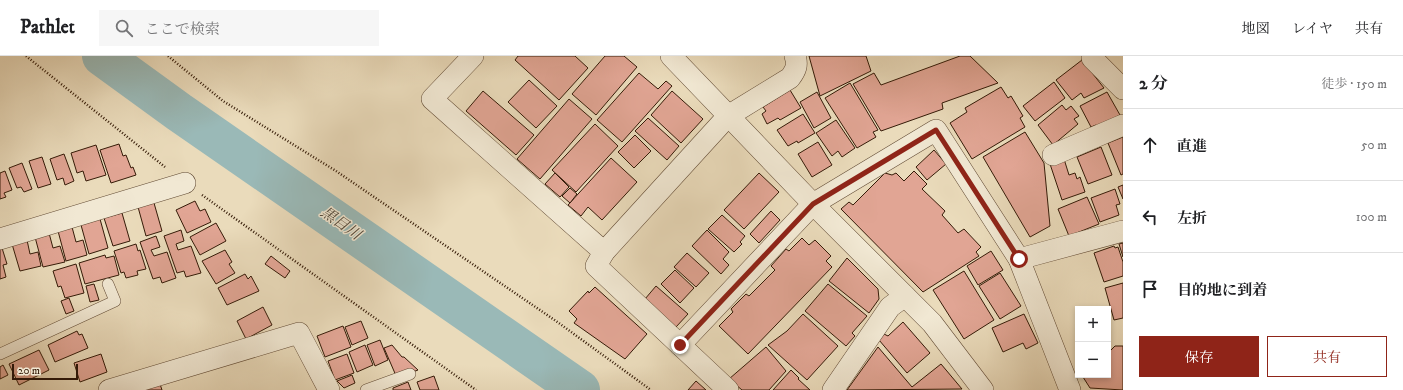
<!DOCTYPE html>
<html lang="ja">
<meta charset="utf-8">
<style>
:root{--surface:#fff;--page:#f6f6f6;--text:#202124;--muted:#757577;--line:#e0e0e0;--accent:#8f2418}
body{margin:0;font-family:"IM FELL DW Pica","Noto Serif JP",serif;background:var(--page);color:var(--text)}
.controls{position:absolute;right:12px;bottom:12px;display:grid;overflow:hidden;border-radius:0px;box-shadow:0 2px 6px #0003}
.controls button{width:36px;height:36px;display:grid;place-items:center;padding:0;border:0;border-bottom:1px solid var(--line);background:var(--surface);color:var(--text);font:20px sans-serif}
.scale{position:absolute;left:12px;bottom:10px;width:66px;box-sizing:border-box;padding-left:4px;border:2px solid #351b08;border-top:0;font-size:11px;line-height:14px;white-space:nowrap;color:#351b08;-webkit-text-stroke:3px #f1e8d3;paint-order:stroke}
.stop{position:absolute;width:12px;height:12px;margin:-9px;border:3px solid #8f2418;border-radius:50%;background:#fff}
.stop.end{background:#8f2418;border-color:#fff;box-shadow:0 1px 4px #0008}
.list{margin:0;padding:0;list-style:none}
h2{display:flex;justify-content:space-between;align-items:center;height:52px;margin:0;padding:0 16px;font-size:17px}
h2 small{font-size:13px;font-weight:400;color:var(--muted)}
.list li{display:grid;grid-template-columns:26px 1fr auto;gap:12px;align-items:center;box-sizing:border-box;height:72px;padding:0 16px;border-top:1px solid var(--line)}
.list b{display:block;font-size:15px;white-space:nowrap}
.list em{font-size:13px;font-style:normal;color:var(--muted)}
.actions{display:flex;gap:8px;padding:12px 16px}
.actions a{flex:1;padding:9px 0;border:1px solid var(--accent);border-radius:0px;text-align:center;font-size:14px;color:var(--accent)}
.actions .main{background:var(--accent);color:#fff}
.icon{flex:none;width:22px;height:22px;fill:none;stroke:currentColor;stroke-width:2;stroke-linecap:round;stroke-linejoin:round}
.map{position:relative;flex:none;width:1123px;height:334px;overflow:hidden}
header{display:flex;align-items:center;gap:24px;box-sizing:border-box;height:56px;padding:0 20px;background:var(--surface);border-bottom:1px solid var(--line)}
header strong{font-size:19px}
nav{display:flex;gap:22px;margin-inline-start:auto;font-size:14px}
.search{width:280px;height:36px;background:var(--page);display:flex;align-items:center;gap:10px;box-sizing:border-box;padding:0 14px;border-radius:0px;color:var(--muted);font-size:15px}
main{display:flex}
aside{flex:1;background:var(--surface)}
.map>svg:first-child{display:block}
</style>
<header>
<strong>Pathlet</strong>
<div class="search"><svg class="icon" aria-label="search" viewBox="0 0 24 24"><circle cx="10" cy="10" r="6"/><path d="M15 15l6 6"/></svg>ここで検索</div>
<nav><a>地図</a><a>レイヤ</a><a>共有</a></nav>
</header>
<main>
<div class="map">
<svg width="1123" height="334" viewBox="0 0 1123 334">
<rect width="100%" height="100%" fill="#eadbbb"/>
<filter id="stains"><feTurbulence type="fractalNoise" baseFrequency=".005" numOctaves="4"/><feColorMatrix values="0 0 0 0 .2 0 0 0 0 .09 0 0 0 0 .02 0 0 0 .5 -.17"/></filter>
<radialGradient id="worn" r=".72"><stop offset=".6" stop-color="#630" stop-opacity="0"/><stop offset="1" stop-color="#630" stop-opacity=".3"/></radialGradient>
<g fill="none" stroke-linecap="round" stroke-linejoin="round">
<polyline stroke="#9ab9b7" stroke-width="40" points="102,0 179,56 580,334"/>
</g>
<g fill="#e1a594" stroke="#351b08">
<polygon points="518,0 575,0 588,12 559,44 515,4"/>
<polygon points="605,0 624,0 637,11 596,59 572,38"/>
<polygon points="809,0 866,0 871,15 820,40"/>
<polygon points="960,0 970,0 998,27 942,47 943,53 881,75 853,28 874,17 881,29"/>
<polygon points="1082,4 1104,32 1084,42 1081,37 1072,44 1056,24"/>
<polygon points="639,17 658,33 666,25 672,30 622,86 597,64"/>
<polygon points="529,24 557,50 536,72 508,46"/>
<polygon points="1054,26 1065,42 1035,65 1023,50"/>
<polygon points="850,27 878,74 873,76 876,81 857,92 825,42"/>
<polygon points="1001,31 1008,42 1011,40 1023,60 1020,62 1025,71 972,103 950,67 967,56 965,52"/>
<polygon points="790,34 801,52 780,64 778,62 767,68 762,58 766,55 763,51"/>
<polygon points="483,35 534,79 516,99 466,55"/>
<polygon points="672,35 703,63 681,87 651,59"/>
<polygon points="817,36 831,62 814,72 800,46"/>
<polygon points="1107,36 1120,59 1097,71 1096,69 1091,71 1080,50"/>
<polygon points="569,43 592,63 540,123 517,103"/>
<polygon points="1062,49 1066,54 1071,50 1079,60 1074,63 1078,68 1053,89 1038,69"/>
<polygon points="803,58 815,77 798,87 797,85 788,90 777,74"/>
<polygon points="648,62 679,90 667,104 635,75"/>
<polygon points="836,64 855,92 842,101 838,95 832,100 816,77"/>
<polygon points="595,68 618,90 576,136 552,114"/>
<polygon points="1025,76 1044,107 1050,170 1030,181 983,101"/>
<polygon points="635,79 651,95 634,112 618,96"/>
<polygon points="1123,81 1123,118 1121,119 1108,87"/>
<polygon points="818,86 832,109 812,121 798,98"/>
<polygon points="119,88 123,100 126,99 131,112 133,111 136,119 111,127 100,94"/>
<polygon points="96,89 106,119 86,125 83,115 77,117 71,97"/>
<polygon points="1101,91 1112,119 1088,128 1077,101"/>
<polygon points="934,94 946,108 927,124 916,111"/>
<polygon points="64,98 74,125 65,129 63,122 57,124 50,103"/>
<polygon points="42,101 51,128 38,132 29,105"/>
<polygon points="611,102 637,126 602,164 588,151 581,160 568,149"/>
<polygon points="1064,103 1069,119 1075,117 1077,123 1080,121 1085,136 1062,144 1050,108"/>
<polygon points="22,107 32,133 24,136 21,131 17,132 9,112"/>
<polygon points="5,115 12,134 4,137 6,141 0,143 0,117"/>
<polygon points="914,115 927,128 922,133 945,155 942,159 958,177 964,173 981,191 976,196 979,200 923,236 841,153 849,146 853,149 885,117 892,119 896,117 904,125"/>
<polygon points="555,117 569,131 560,141 545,128"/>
<polygon points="759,117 779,136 744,173 724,154"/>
<polygon points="1123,129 1123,143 1118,131"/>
<polygon points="570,132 577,138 570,147 562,140"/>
<polygon points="1115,133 1120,148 1116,149 1119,159 1100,166 1091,142"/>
<polygon points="1087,141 1099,168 1069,180 1058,153"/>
<polygon points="195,145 200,155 205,153 211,166 187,177 176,154"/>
<polygon points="154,147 162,175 146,180 138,151"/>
<polygon points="771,155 780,164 759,187 750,178"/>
<polygon points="122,157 130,185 113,190 104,162"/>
<polygon points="722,159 745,180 740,186 742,188 734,196 708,173"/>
<polygon points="100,163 108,192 89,198 81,169"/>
<polygon points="216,167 226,185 200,199 190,181"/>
<polygon points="72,171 76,186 83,184 87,199 66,205 58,175"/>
<polygon points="181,174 184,185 176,188 178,194 191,190 201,217 186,221 184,215 177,217 164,180"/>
<polygon points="707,174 729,196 723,203 729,209 721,218 692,190"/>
<polygon points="49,177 53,192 60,190 65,206 43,211 35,181"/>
<polygon points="156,180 160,191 151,194 154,200 167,196 176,222 162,227 160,221 153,223 140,186"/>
<polygon points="802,182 809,189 815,184 831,200 826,205 832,211 748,298 719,270 733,256 731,253 746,238 749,240 775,214 771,210 786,193 789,195"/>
<polygon points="27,184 30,198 38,196 41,210 20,215 12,188"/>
<polygon points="1123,187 1123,201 1119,188"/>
<polygon points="136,188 138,195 140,194 146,213 137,215 138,219 126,222 124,216 121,217 114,195"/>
<polygon points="1114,190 1115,192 1118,191 1123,206 1123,220 1104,226 1094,197"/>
<polygon points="2,192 7,208 3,209 6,221 0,223 0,193"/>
<polygon points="225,194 232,206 229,208 235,217 216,228 202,205"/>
<polygon points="991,195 1003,214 978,229 967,210"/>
<polygon points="687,197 709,217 696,231 674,211"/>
<polygon points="105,199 106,202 114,200 119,219 85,228 79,207"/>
<polygon points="271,200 290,215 285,222 265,208"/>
<polygon points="847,202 878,233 879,243 869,257 829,225"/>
<polygon points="76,208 84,237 65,242 61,230 58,231 53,215"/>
<polygon points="675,214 694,232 680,247 661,228"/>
<polygon points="964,215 994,264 964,283 933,234"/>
<polygon points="1000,217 1021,250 1000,263 979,230"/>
<polygon points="245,218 248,223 251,220 259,235 227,249 218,232"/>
<polygon points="1123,227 1123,262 1114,264 1105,232"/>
<polygon points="94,228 99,244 90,246 86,230"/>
<polygon points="828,228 867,260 852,277 855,280 846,290 805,255"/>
<polygon points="656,230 688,258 676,271 645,243"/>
<polygon points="595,231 647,278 625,303 574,267 577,263 569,255 588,235 589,237"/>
<polygon points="69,242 74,255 66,258 61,245"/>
<polygon points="263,251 272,269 246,283 237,265"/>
<polygon points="803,258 838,290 807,324 768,289 787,275"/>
<polygon points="1024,258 1038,287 1026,293 1023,287 1003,296 992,272"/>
<polygon points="361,265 368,282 352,289 345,271"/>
<polygon points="903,266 930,297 907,317 879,284 884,278 888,280"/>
<polygon points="343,270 351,291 325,301 317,280"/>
<polygon points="77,275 79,279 82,278 88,292 55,306 48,289"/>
<polygon points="380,284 388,304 375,310 367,289"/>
<polygon points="365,289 373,309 357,316 349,296"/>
<polygon points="392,289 402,301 404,301 418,314 397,322 384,292"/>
<polygon points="1115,290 1123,290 1123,334 1090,332 1083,321 1084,319 1108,319 1108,297"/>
<polygon points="766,291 786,315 769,334 742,334 729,323"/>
<polygon points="878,291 912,331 941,308 962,333 847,334"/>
<polygon points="39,294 49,314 19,329 9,308"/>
<polygon points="101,298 107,316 80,326 74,307"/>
<polygon points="347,298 354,317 335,324 328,305"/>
<polygon points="3,309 8,319 0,323 0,311"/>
<polygon points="791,314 799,322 798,323 810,334 773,334"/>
<polygon points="352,319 355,327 344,332 337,325"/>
<polygon points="434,320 439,334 420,334 417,326"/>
<polygon points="696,325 706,334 688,334"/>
<polygon points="408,326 411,334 393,334 393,332"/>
<polygon points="160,328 162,334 145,334"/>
</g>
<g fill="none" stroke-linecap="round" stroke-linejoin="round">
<g stroke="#624b35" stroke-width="12">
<g id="service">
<polyline points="0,298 115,245 108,228"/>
<polyline points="366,334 410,318"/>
</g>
</g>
<g stroke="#624b35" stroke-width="22">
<g id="minor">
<path d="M473 0 432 43 604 196 728 60 790 22C796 14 798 9 795 0"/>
<polyline points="671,0 813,148 932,267 983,334"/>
<polyline points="1092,2 1123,33"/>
<polyline points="1053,99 1123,69"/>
<polyline points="0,183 185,127"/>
<polyline points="604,196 596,210 728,334"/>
<polyline points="1019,203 1123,175"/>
<polyline points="680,289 813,148 936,74 1019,203 1070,334"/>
<polyline points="109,334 299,277 329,334"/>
<polyline points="833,334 890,251 905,240"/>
</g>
</g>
<g stroke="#351b08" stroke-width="2.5" stroke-dasharray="1 2" stroke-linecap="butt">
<polyline points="26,0 165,111"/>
<polyline points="168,0 223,45 336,115 556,265 651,334"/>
<polyline points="202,139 476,334"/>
</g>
<use href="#service" stroke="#f1e8d3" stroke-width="11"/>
<use href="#minor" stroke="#f1e8d3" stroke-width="21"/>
</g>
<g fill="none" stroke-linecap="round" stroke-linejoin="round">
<polyline stroke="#8f2418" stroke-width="5" points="680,289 813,148 936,74 1019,203"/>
</g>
<g text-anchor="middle" stroke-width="3" stroke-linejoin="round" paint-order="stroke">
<g font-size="15" font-style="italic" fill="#534a3d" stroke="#f1e8d3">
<text transform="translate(341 167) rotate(35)" y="5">黒目川</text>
</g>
</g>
<rect width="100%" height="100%" filter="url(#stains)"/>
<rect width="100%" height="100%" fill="url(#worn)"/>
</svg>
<div class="controls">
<button>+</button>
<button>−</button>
</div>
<div class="scale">20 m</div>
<div class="stop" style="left:1019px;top:203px"></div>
<div class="stop end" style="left:680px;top:289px"></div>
</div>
<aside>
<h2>2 分<small>徒歩 · 150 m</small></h2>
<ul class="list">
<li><svg class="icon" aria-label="ahead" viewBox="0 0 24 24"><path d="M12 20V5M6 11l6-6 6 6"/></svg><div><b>直進</b></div><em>50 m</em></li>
<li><svg class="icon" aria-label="left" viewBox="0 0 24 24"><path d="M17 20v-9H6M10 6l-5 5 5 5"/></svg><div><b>左折</b></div><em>100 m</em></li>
<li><svg class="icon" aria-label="arrive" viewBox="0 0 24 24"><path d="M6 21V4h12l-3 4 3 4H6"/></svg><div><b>目的地に到着</b></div></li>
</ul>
<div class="actions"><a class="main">保存</a><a>共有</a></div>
</aside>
</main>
